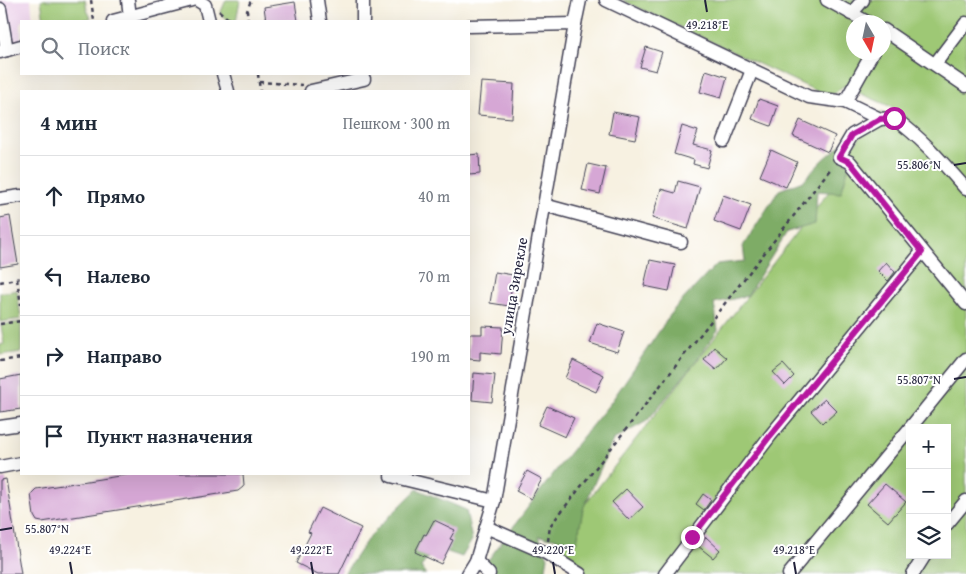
<!DOCTYPE html>
<html lang="ru">
<meta charset="utf-8">
<style>
:root{--surface:#fff;--page:#f2f2f3;--text:#1f2937;--muted:#747a83;--line:#e0e1e3}
body{margin:0;font-family:"Gentium Book Plus",serif;background:var(--page);color:var(--text)}
.controls{position:absolute;right:15px;bottom:15px;display:grid;overflow:hidden;border-radius:0px;box-shadow:0 5px 20px #0002}
.controls button{width:45px;height:45px;display:grid;place-items:center;padding:0;border:0;border-bottom:1px solid var(--line);background:var(--surface);color:var(--text);font:25px sans-serif}
.compass{position:absolute;left:846px;top:15px;width:45px;height:45px;border-radius:50%;background:var(--surface);box-shadow:0 5px 20px #0002;rotate:171deg}
.stop{position:absolute;width:15px;height:15px;margin:-11px;border:4px solid #b5179e;border-radius:50%;background:#fff}
.stop.end{background:#b5179e;border-color:#fff;box-shadow:0 1px 5px #0008}
.list{margin:0;padding:0;list-style:none}
h2{display:flex;justify-content:space-between;align-items:center;height:65px;margin:0;padding:0 20px;font-size:21px}
h2 small{font-size:16px;font-weight:400;color:var(--muted)}
.list li{display:grid;grid-template-columns:32px 1fr auto;gap:15px;align-items:center;box-sizing:border-box;height:80px;padding:0 20px;border-top:1px solid var(--line)}
.list b{display:block;font-size:19px;white-space:nowrap}
.list em{font-size:16px;font-style:normal;color:var(--muted)}
.icon{flex:none;width:28px;height:28px;fill:none;stroke:currentColor;stroke-width:2;stroke-linecap:round;stroke-linejoin:round}
.map{position:relative;flex:none;width:966px;height:574px;overflow:hidden}
.search{position:absolute;background:var(--surface);box-shadow:0 5px 20px #0002;left:20px;top:20px;width:450px;height:55px;display:flex;align-items:center;gap:12px;box-sizing:border-box;padding:0 18px;border-radius:0px;color:var(--muted);font-size:19px}
.panel{position:absolute;background:var(--surface);box-shadow:0 5px 20px #0002;left:20px;top:90px;width:450px;height:385px;border-radius:0px}
.map>svg:first-child{display:block}
</style>
<div class="map">
<svg width="966" height="574" viewBox="0 0 966 574">
<rect width="100%" height="100%" fill="#fff"/>
<filter id="ink" filterUnits="userSpaceOnUse"><feTurbulence type="fractalNoise" baseFrequency=".02" numOctaves="2"/><feDisplacementMap in="SourceGraphic" scale="10" xChannelSelector="R" yChannelSelector="G"/><feConvolveMatrix kernelMatrix="1 2 1 2 8 2 1 2 1" color-interpolation-filters="sRGB"/></filter>
<filter id="wash" filterUnits="userSpaceOnUse"><feTurbulence type="fractalNoise" baseFrequency=".0096" numOctaves="4" result="noise"/><feDisplacementMap in="SourceGraphic" scale="20" xChannelSelector="R" yChannelSelector="G"/><feGaussianBlur stdDeviation="1.12" result="paint"/><feColorMatrix in="noise" values="0 0 0 0 0 0 0 0 0 0 0 0 0 0 0 0 0 1.4 0 .05"/><feComposite in="paint" operator="in"/></filter>
<g filter="url(#wash)">
<rect width="100%" height="100%" fill="#f7f1e1"/>
<polygon fill="#ecd1ea" points="0,0 31,0 33,21 21,21 21,51 0,56"/>
<g fill="#9ec875" stroke="#607558" fill-rule="evenodd">
<polygon points="41,0 85,0 87,10 91,18 80,21 44,21"/>
<polygon points="226,0 240,0 236,21 230,21 220,14"/>
<path d="M622 0H966V574H588L550 549 852 162 850 150 880 112 889 115 894 108 843 86 834 94 825 95ZM854 22H884V52H854ZM910 428H947V555H910Z"/>
<polygon points="17,290 21,319 0,322 0,293"/>
<polygon points="21,322 21,352 0,355 0,345 4,344 1,325"/>
</g>
<g fill="#7eac66" stroke="#506750">
<polygon points="843,143 850,162 841,193 817,191 815,224 787,232 747,296 714,303 718,330 693,365 647,421 613,440 583,509 577,542 539,536 548,557 545,574 495,574 485,564 563,461 611,402 675,308 717,264 745,261 743,246 779,190 803,181 823,160"/>
<polygon points="417,489 466,510 472,540 462,557 436,548 421,567 426,574 344,574 369,537"/>
</g>
<g id="blocks">
<g fill="#d6a7d5">
<polygon points="295,2 298,21 266,21 264,7"/>
<polygon points="646,47 662,52 656,71 640,67"/>
<polygon points="706,70 727,77 721,98 700,92"/>
<polygon points="481,82 514,84 512,118 478,115"/>
<polygon points="759,99 778,106 771,126 752,119"/>
<polygon points="613,112 640,117 635,139 609,134"/>
<polygon points="800,120 835,136 828,152 793,136"/>
<polygon points="682,126 698,131 693,145 712,150 707,168 693,164 694,160 674,154"/>
<polygon points="771,150 797,162 786,187 760,176"/>
<polygon points="479,154 480,174 469,175 469,155"/>
<polygon points="588,164 606,168 600,194 582,190"/>
<polygon points="678,181 700,187 688,229 652,218 661,189 675,193"/>
<polygon points="723,195 751,205 741,231 714,221"/>
<polygon points="10,216 18,264 0,267 0,218"/>
<polygon points="650,260 675,265 669,291 644,286"/>
<polygon points="886,262 895,272 888,281 878,271"/>
<polygon points="495,272 513,275 509,306 490,303"/>
<polygon points="597,323 624,332 617,352 590,343"/>
<polygon points="482,326 503,327 501,354 480,352 480,360 469,359 469,334 482,334"/>
<polygon points="714,347 727,358 716,370 704,360"/>
<polygon points="573,360 604,375 596,392 565,378"/>
<polygon points="783,364 794,376 785,385 773,372"/>
<polygon points="474,373 495,375 492,402 472,400"/>
<polygon points="21,375 21,409 0,412 0,379"/>
<polygon points="825,399 837,411 826,421 825,420 822,423 811,411"/>
<polygon points="547,406 574,418 565,437 538,425"/>
<polygon points="527,471 542,479 531,499 516,491"/>
<polygon points="132,474 243,474 244,485 243,487 238,491 42,522 37,521 34,516 31,494 36,489"/>
<polygon points="6,479 21,574 0,574 0,480"/>
<polygon points="885,484 906,502 888,522 867,504"/>
<polygon points="626,489 643,507 629,520 612,502"/>
<polygon points="703,494 711,500 704,510 696,504"/>
<polygon points="320,508 361,528 339,574 318,574 296,563 311,533 308,532"/>
<polygon points="434,520 455,530 450,539 453,540 441,564 415,552 424,534 426,535"/>
<polygon points="706,537 720,550 713,558 698,546"/>
</g>
</g>
</g>
<g filter="url(#ink)">
<use href="#blocks" fill-opacity="0" stroke="#424154" stroke-width="1"/>
<g fill="none" stroke-linecap="round" stroke-linejoin="round">
<g stroke="#424154" stroke-width="15">
<g id="minor">
<polyline points="128,0 130,17"/>
<polyline points="197,0 205,5 209,21"/>
<polyline points="317,0 320,21"/>
<path d="M606 0 809 97 845 102 880 119 894 118C922 138 943 163 966 189"/>
<polyline points="827,0 867,22"/>
<polyline points="0,9 7,50"/>
<polyline points="851,14 863,0"/>
<polyline points="113,21 192,0"/>
<polyline points="363,21 363,0"/>
<polyline points="469,26 575,24"/>
<polyline points="884,30 966,86"/>
<polyline points="0,52 21,46"/>
<polyline points="935,64 966,23"/>
<polyline points="223,74 228,91"/>
<polyline points="311,91 364,79"/>
<polyline points="845,102 873,52"/>
<polyline points="880,119 852,135 839,157 850,162 966,304"/>
<polyline points="724,141 752,70"/>
<polyline points="0,199 21,196"/>
<polyline points="544,205 681,242"/>
<polyline points="0,427 21,424"/>
<polyline points="910,428 966,359"/>
<polyline points="0,467 21,463"/>
<polyline points="391,476 494,501"/>
<polyline points="947,524 966,501"/>
<polyline points="486,527 546,553 580,574"/>
<polyline points="476,561 489,574"/>
<polyline points="468,574 476,561 494,501 575,24 580,0"/>
<polyline points="665,574 770,436 922,252"/>
<polyline points="789,574 910,428"/>
<polyline points="913,574 925,555"/>
</g>
</g>
<g stroke="#424154" stroke-width="2.5" stroke-dasharray="4 4" stroke-linecap="butt">
<polyline points="91,0 94,21"/>
<polyline points="219,11 231,21"/>
<polyline points="248,21 247,11 251,0"/>
<polyline points="258,74 260,91"/>
<polyline points="259,82 302,85"/>
<polyline points="17,279 21,305"/>
<polyline points="0,282 21,278"/>
<polyline points="0,324 21,321"/>
<polyline points="0,361 21,358"/>
<polyline points="548,541 550,526 832,167"/>
</g>
<use href="#minor" stroke="#fff" stroke-width="12"/>
</g>
</g>
<g fill="none" stroke-linecap="round" stroke-linejoin="round" filter="url(#ink)">
<polyline stroke="#b5179e" stroke-width="6" points="692,537 770,436 922,252 850,162 839,157 852,135 880,119 894,118"/>
</g>
<path fill="none" stroke="#22223b" stroke-width="2" d="M705 0 707 12M954 165 966 163M954 379 966 377M0 530 12 528M70 562 72 574M311 562 313 574M553 562 555 574M794 562 796 574"/>
<g text-anchor="middle" stroke-width="4" stroke-linejoin="round" paint-order="stroke">
<g font-size="15" fill="#22223b" stroke="#fff">
<text transform="translate(514 286) rotate(-80)" y="5">улица Зирекле</text>
</g>
</g>
<g font-size="12" text-anchor="middle" fill="#22223b" stroke="#fff" stroke-width="4" stroke-linejoin="round" paint-order="stroke">
<text x="707" y="29">49.218°E</text>
<text x="919" y="169">55.806°N</text>
<text x="919" y="384">55.807°N</text>
<text x="47" y="533">55.807°N</text>
<text x="70" y="554">49.224°E</text>
<text x="311" y="554">49.222°E</text>
<text x="553" y="554">49.220°E</text>
<text x="794" y="554">49.218°E</text>
</g>
</svg>
<div class="controls">
<button>+</button>
<button>−</button>
<button><svg class="icon" aria-label="layers" viewBox="0 0 24 24"><path d="M12 4l9 5-9 5-9-5zM3 14l9 5 9-5"/></svg></button>
</div>
<svg class="compass" viewBox="-18 -18 36 36"><path d="M0-13l5 13h-10z" fill="#e53935"/><path d="M0 13l5-13h-10z" fill="#747a83"/></svg>
<div class="stop" style="left:894px;top:118px"></div>
<div class="stop end" style="left:692px;top:537px"></div>
<div class="search"><svg class="icon" aria-label="search" viewBox="0 0 24 24"><circle cx="10" cy="10" r="6"/><path d="M15 15l6 6"/></svg>Поиск</div>
<section class="panel">
<h2>4 мин<small>Пешком · 300 m</small></h2>
<ul class="list">
<li><svg class="icon" aria-label="ahead" viewBox="0 0 24 24"><path d="M12 20V5M6 11l6-6 6 6"/></svg><div><b>Прямо</b></div><em>40 m</em></li>
<li><svg class="icon" aria-label="left" viewBox="0 0 24 24"><path d="M17 20v-9H6M10 6l-5 5 5 5"/></svg><div><b>Налево</b></div><em>70 m</em></li>
<li><svg class="icon" aria-label="right" viewBox="0 0 24 24"><path d="M7 20v-9h11M14 6l5 5-5 5"/></svg><div><b>Направо</b></div><em>190 m</em></li>
<li><svg class="icon" aria-label="arrive" viewBox="0 0 24 24"><path d="M6 21V4h12l-3 4 3 4H6"/></svg><div><b>Пункт назначения</b></div></li>
</ul>
</section>
</div>
